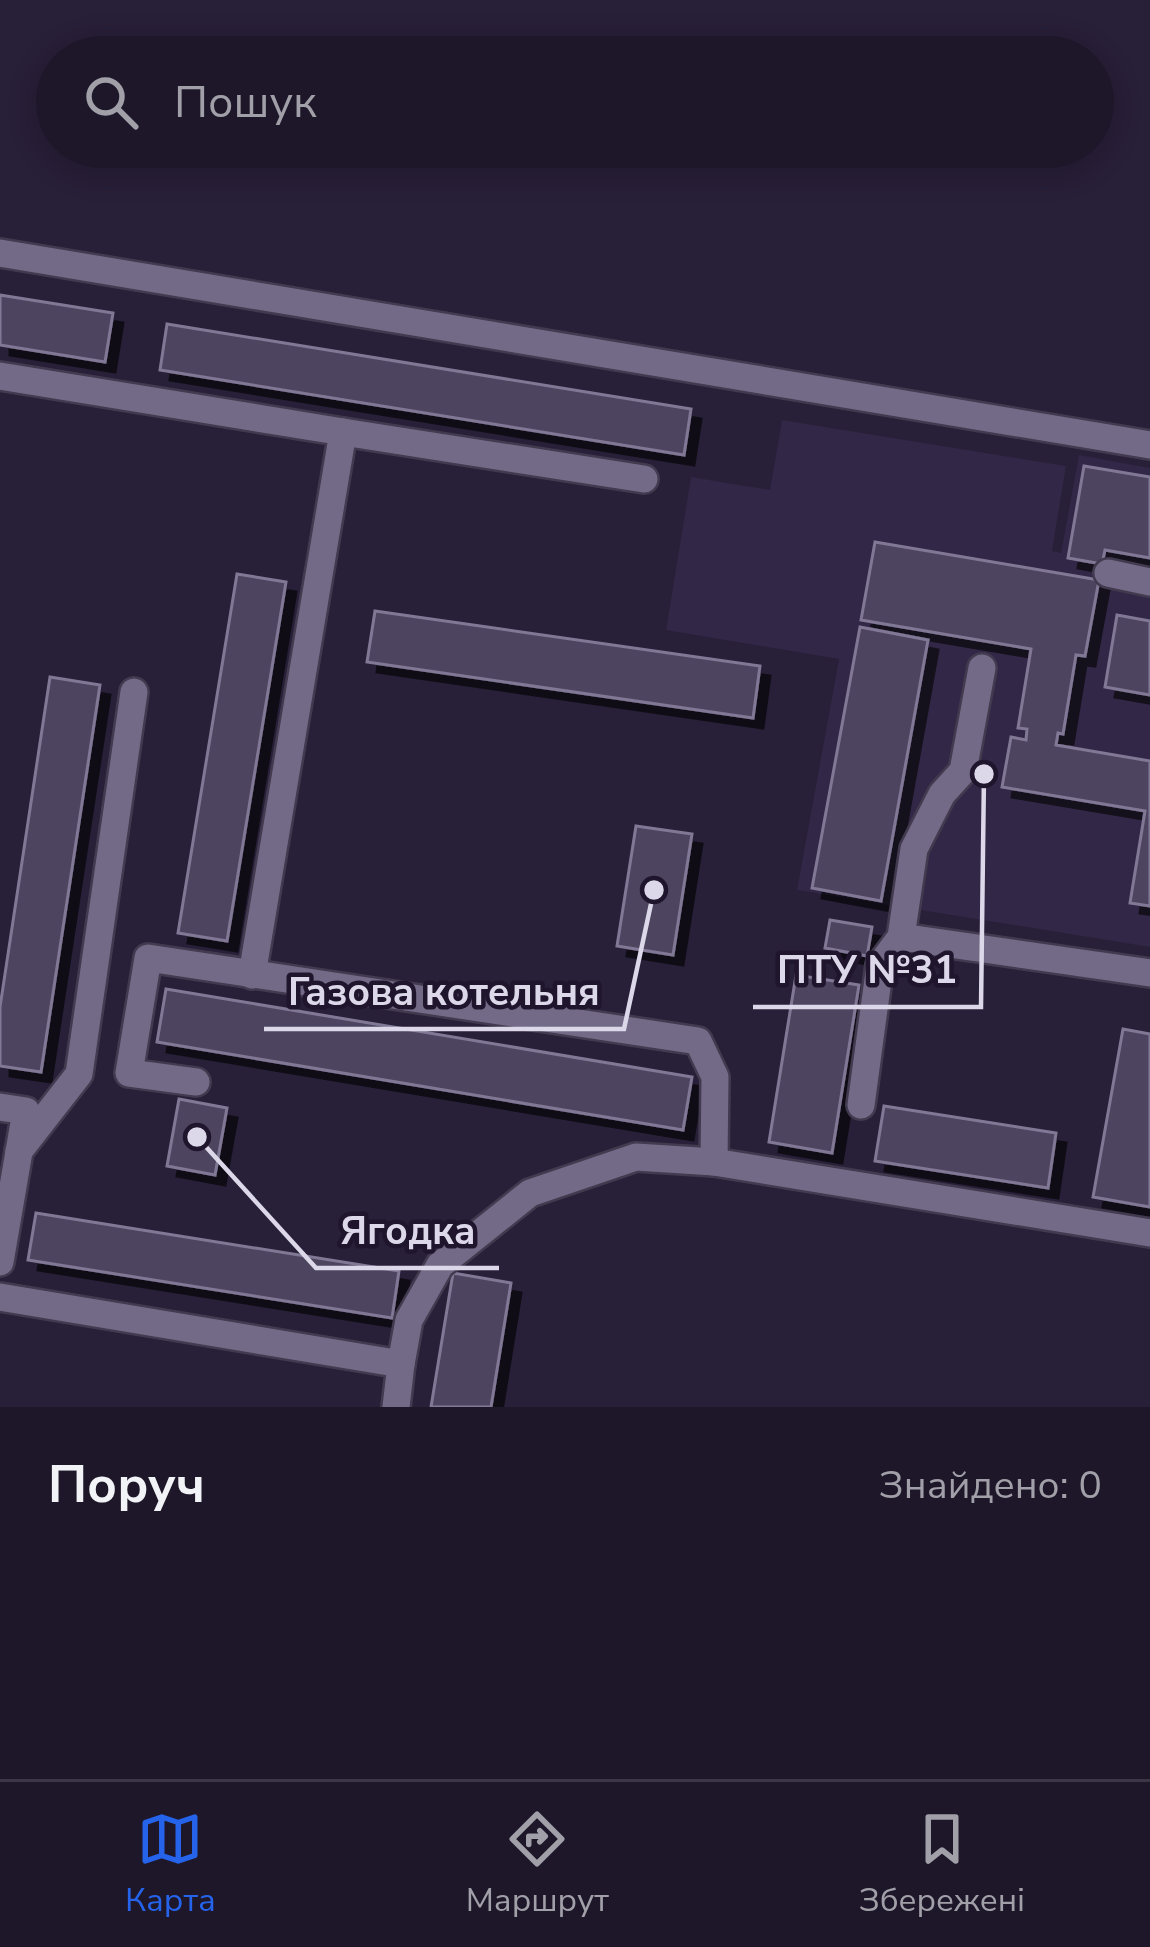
<!DOCTYPE html>
<html lang="uk">
<meta charset="utf-8">
<style>
:root{--surface:#1e172a;--page:#262032;--text:#f1f3f6;--muted:#a19fa8;--line:#3c3647;--accent:#2563eb}
body{margin:0;font-family:"Nunito Sans",sans-serif;background:var(--page);color:var(--text)}
.list{margin:0;padding:0;list-style:none}
h2{display:flex;justify-content:space-between;align-items:center;height:156px;margin:0;padding:0 48px;font-size:51px}
h2 small{font-size:39px;font-weight:400;color:var(--muted)}
.icon{flex:none;width:66px;height:66px;fill:none;stroke:currentColor;stroke-width:2;stroke-linecap:round;stroke-linejoin:round}
.map{position:relative;flex:none;width:1150px;height:1407px;overflow:hidden}
.search{position:absolute;background:var(--surface);box-shadow:0 6px 30px #0003;left:36px;right:36px;top:36px;height:132px;display:flex;align-items:center;gap:30px;box-sizing:border-box;padding:0 42px;border-radius:66px;color:var(--muted);font-size:45px}
.sheet{height:372px;background:var(--surface)}
nav{display:flex;justify-content:space-around;align-items:center;box-sizing:border-box;height:168px;border-top:3px solid var(--line);background:var(--surface);font-size:33px;color:var(--muted)}
nav a{display:grid;justify-items:center;gap:6px}
nav .on{color:var(--accent)}
.map>svg:first-child{display:block}
</style>
<div class="map">
<svg width="1150" height="1407" viewBox="0 0 1150 1407">
<defs>
<filter id="shadow"><feDropShadow dx="10" dy="10" stdDeviation="0" flood-color="#0009"/></filter>
</defs>
<rect width="100%" height="100%" fill="#281f38"/>
<polygon fill="#322746" points="782,420 1066,466 1052,551 1061,553 1079,455 1150,468 1150,947 797,890 839,659 666,630 691,477 770,490"/>
<g fill="#4e4560" stroke="#817895" stroke-width="3" filter="url(#shadow)">
<polygon points="0,295 113,313 105,362 0,345"/>
<polygon points="167,324 691,409 684,455 160,370"/>
<polygon points="1084,466 1150,477 1150,558 1105,550 1102,564 1068,558"/>
<polygon points="875,542 1099,580 1085,656 1076,655 1063,734 1058,733 1056,745 1150,761 1150,906 1130,903 1145,811 1002,787 1011,737 1026,740 1027,729 1018,728 1031,649 861,620"/>
<polygon points="237,574 286,582 227,941 178,933"/>
<polygon points="375,611 760,666 753,718 367,662"/>
<polygon points="1117,615 1150,621 1150,695 1105,687"/>
<polygon points="860,627 928,640 881,901 812,888"/>
<polygon points="50,677 100,685 41,1072 0,1066 0,1007"/>
<polygon points="636,826 692,834 673,955 617,946"/>
<polygon points="830,920 872,927 867,956 825,948"/>
<polygon points="796,975 859,985 832,1153 769,1142"/>
<polygon points="166,989 692,1077 683,1130 157,1042"/>
<polygon points="1123,1029 1150,1034 1150,1207 1093,1197"/>
<polygon points="179,1099 227,1108 215,1175 167,1166"/>
<polygon points="884,1106 1056,1133 1048,1188 875,1161"/>
<polygon points="36,1213 399,1271 392,1318 28,1260"/>
<polygon points="453,1273 511,1283 491,1407 431,1407"/>
</g>
<g fill="none" stroke-linecap="round" stroke-linejoin="round">
<g stroke="#423a4f" stroke-width="32">
<g id="minor">
<polyline points="0,253 1150,445"/>
<polyline points="0,376 343,432"/>
<polyline points="1108,573 1150,582"/>
<polyline points="901,937 1150,973"/>
<polyline points="252,975 343,432 644,479"/>
<polyline points="196,1082 129,1073 148,958 698,1041 715,1077 714,1162"/>
<polyline points="861,1105 880,965 901,937 914,849 942,794 963,771 982,668"/>
<polyline points="0,1107 26,1111 0,1262"/>
<polyline points="19,1151 79,1074 134,692"/>
<polyline points="0,1297 401,1364 396,1407"/>
<polyline points="401,1364 409,1320 440,1265 530,1193 636,1157 714,1162 1150,1233"/>
</g>
</g>
<use href="#minor" stroke="#736a87" stroke-width="27"/>
</g>
<path fill="none" stroke="#ddd8e9" stroke-width="4.5" d="M984 774L981 1007H753M654 890L624 1029H264M197 1137L316 1268H499"/>
<g fill="#ddd8e9" stroke="#1f162d" stroke-width="4.5">
<circle cx="984" cy="774" r="12"/>
<circle cx="654" cy="890" r="12"/>
<circle cx="197" cy="1137" r="12"/>
</g>
<g font-size="39" text-anchor="middle" font-weight="bold" fill="#ddd8e9" stroke="#1f162d" stroke-width="9" stroke-linejoin="round" paint-order="stroke">
<text x="867" y="983">ПТУ №31</text>
<text x="444" y="1005">Газова котельня</text>
<text x="408" y="1244">Ягодка</text>
</g>
</svg>
<div class="search"><svg class="icon" aria-label="search" viewBox="0 0 24 24"><circle cx="10" cy="10" r="6"/><path d="M15 15l6 6"/></svg>Пошук</div>
</div>
<section class="sheet">
<h2>Поруч<small>Знайдено: 0</small></h2>
<ul class="list">
</ul>
</section>
<nav>
<a class="on"><svg class="icon" aria-label="map" viewBox="0 0 24 24"><path d="M3 6l6-2 6 2 6-2v14l-6 2-6-2-6 2zM9 4v14M15 6v14"/></svg>Карта</a>
<a><svg class="icon" aria-label="directions" viewBox="0 0 24 24"><path d="M12 3l9 9-9 9-9-9zM9 14v-3h6M13 9l2 2-2 2"/></svg>Маршрут</a>
<a><svg class="icon" aria-label="saved" viewBox="0 0 24 24"><path d="M7 4h10v16l-5-4-5 4z"/></svg>Збережені</a>
</nav>
